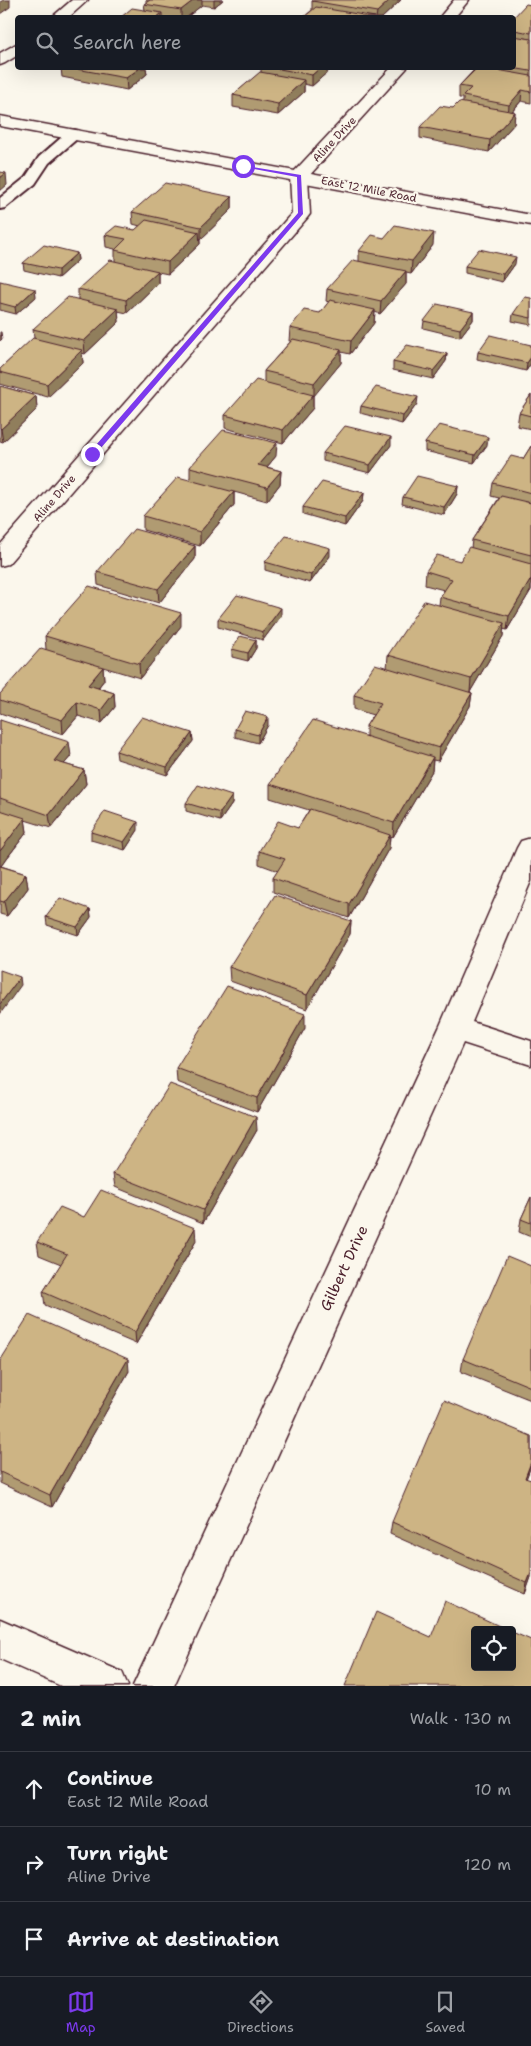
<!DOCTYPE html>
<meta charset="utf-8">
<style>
:root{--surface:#171b24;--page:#20242c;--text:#f1f3f6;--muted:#9ea1a6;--line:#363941;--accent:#7c3aed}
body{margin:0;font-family:"Shantell Sans",sans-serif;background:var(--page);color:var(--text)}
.controls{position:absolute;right:15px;bottom:15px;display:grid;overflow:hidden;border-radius:5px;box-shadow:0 5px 20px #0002}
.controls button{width:45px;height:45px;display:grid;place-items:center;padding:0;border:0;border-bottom:1px solid var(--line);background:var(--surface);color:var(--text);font:25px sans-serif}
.stop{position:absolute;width:15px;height:15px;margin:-11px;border:4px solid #7c3aed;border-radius:50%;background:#fff}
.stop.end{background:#7c3aed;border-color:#fff;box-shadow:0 1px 5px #0008}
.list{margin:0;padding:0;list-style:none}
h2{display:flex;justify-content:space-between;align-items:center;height:65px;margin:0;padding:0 20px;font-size:21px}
h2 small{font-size:16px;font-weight:400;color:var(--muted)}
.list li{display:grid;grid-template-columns:32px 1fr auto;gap:15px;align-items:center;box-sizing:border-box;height:75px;padding:0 20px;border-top:1px solid var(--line)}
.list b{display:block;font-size:19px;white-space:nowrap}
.list p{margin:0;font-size:16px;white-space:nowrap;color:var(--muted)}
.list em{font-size:16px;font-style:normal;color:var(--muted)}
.icon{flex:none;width:28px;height:28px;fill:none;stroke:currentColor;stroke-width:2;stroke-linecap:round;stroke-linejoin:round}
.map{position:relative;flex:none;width:531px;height:1686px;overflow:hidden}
.search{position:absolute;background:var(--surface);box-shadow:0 5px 20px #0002;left:15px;right:15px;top:15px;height:55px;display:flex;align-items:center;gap:12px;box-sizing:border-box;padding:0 18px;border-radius:5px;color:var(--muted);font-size:19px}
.sheet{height:290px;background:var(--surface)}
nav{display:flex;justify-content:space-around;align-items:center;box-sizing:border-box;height:70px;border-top:1px solid var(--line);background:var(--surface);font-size:14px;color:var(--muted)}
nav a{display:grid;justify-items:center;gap:2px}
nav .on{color:var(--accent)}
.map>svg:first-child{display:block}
</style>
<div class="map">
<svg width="531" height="1686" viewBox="0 0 531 1686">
<rect width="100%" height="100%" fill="#fbf7ec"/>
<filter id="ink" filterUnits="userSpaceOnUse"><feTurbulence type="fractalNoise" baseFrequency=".02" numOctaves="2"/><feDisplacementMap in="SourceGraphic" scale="10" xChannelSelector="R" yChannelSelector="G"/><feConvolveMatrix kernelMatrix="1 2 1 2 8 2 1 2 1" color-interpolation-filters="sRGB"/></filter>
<g filter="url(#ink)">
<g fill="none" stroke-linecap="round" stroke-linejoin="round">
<g stroke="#4a1f2b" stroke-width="4">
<polygon id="lane" points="74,130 79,131 80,134 79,137 49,163 35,184 5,208 0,209 0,198 25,178 39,157 69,131"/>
</g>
<g stroke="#4a1f2b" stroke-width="3">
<g id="street">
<polygon points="72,0 88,0 68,18 51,18"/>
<polygon points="454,0 469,0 454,18 439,18"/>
<polygon points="18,43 18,55 5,63 0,65 0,53"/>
<polygon points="391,68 407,68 308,177 310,214 307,218 8,564 0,566 0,545 292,213 290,176"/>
<polygon points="531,838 531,881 472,1022 531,1041 531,1065 463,1043 174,1686 133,1686 439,1028 517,848 521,841"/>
<polygon points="0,1619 122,1672 128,1686 61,1686 0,1659"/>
</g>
</g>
<g stroke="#4a1f2b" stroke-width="3">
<polygon id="secondary" points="0,116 531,215 531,225 0,126"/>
</g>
<use href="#lane" fill="#fbf7ec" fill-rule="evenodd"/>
<use href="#street" fill="#fbf7ec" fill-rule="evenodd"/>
<use href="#secondary" fill="#fbf7ec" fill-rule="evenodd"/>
</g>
<g fill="#b09b72" stroke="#4a1f2b">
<polygon points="146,0 223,0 214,7 202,5 186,18 120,18 145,10 144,4 146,3"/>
<polygon points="401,0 382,18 303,18 312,10 312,1"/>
<polygon points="531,5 531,103 521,101 512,112 515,112 514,124 489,152 420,138 420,127 463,102 463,98 459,98 459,86 474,70 475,68 514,68 514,18"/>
<polygon points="61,68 146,68 147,74 127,90 62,77"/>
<polygon points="261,68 332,68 312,86 304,84 304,92 278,115 233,107 233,95 261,72"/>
<polygon points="232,197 232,209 201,239 200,239 200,244 168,274 158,272 158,283 127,313 118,311 119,322 85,354 82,353 83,363 48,397 0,384 0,369 34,338 33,329 78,299 78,289 115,261 115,249 106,247 105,235 135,230 140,226 133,224 132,212"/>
<polygon points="384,238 433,245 411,274 406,273 406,284 380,314 375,312 374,323 350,354 341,352 341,363 313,396 313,408 283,443 225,428 225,415 264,383 264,371 291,341 289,341 290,328 320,313 329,302 326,301 327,289 359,261 359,251"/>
<polygon points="77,253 78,260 58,278 24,270 23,263"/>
<polygon points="515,264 502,282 465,273 465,266"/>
<polygon points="0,281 36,297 16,314 0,310"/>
<polygon points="531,298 531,325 512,321 513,314"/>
<polygon points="473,312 473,320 460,337 423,328 424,321"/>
<polygon points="531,345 531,363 526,371 477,359 478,352"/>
<polygon points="447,354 446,361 433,379 393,370 393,362"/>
<polygon points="0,386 36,396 37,409 3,442 0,441"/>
<polygon points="531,395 531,429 517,426 519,413"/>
<polygon points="417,404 402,424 360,413 361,406"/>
<polygon points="425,443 487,445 474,463 425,451"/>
<polygon points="391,445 370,473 323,461 323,453"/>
<polygon points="531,446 531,590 507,630 503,629 503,636 470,692 472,693 470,706 438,761 433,760 432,771 393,837 390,836 389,848 349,918 273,892 273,878 278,871 259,864 259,851 298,828 309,810 270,798 270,784 366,737 366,726 373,715 354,709 354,695 387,668 388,655 439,605 440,597 444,590 425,585 426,571 460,561 471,548 472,540 499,498 491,496 493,483 523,459"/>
<polygon points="276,456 267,467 281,471 280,484 267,501 234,492 234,505 200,546 143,530 143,516 190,480 190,467"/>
<polygon points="458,486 457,494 444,515 402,504 403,497"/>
<polygon points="364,493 363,501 345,526 303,514 303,507"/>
<polygon points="195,546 195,559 159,603 98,585 97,572"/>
<polygon points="330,556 310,583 265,570 265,562"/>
<polygon points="281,616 263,640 218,627 218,619"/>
<polygon points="181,626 140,678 103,667 104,680 98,688 114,693 115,707 102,723 78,716 63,734 0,713 0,694 46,649 45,636"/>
<polygon points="256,640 256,648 248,661 232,657 232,649"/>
<polygon points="0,720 71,756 64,764 84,770 86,784 51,828 25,820 27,832 1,866 26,874 28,888 7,916 0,914"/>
<polygon points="268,725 258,743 235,737 235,729"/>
<polygon points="192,733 193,741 167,775 117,759 116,751"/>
<polygon points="232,796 232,804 220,821 186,811 186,803"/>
<polygon points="138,830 125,850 91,840 91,832"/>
<polygon points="90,909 91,917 78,935 47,925 46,917"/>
<polygon points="351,921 350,934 307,1009 230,981 229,967"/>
<polygon points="305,1028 257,1112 177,1082 176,1068"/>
<polygon points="257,1130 203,1223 115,1187 113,1174"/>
<polygon points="531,1197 531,1237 519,1232 521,1219"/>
<polygon points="84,1217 196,1241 136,1344 45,1305 43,1292 61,1264 39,1255 37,1242"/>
<polygon points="531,1266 531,1400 461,1372 463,1359"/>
<polygon points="0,1361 129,1371 52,1507 0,1483"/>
<polygon points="531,1436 531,1466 526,1478 531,1577 525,1594 390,1534 392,1522"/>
</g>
<g fill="#907e5c" stroke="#4a1f2b">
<polygon points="4,0 10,0 10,7 0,14 0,2"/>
<polygon points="194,0 202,0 202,5 186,18 181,18 181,10"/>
<polygon points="214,0 223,0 214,7"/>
<polygon points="390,0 401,0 382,18 376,18 377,12"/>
<polygon points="162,13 162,18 156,18"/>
<polygon points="140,68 146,68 147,74 127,90 126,78"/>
<polygon points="320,68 332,68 312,86 312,75"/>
<polygon points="304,80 304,92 278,115 278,104"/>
<polygon points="522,90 521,101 508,116 509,105"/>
<polygon points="515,112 514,124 489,152 490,140"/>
<polygon points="6,173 7,185 0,191 0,178"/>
<polygon points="232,197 232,209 201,239 201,227"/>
<polygon points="199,232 200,244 168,274 168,262"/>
<polygon points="434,233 433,245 411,274 412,261"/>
<polygon points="77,253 78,260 58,278 58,270"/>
<polygon points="516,257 515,264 502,282 503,274"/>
<polygon points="158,271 158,283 127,313 126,300"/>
<polygon points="406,271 406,284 380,314 381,301"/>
<polygon points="35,289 36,297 16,314 15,307"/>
<polygon points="118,309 119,322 85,354 84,341"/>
<polygon points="375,310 374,323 350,354 351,341"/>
<polygon points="473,312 473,320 460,337 460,329"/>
<polygon points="0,332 1,332 2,339 0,341"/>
<polygon points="82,350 83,363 48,397 47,384"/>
<polygon points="341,350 341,363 314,396 314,383"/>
<polygon points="447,354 446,361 433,379 433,371"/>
<polygon points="531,357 531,363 526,371 527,363"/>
<polygon points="313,395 313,408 283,443 283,430"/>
<polygon points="36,396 37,409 3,442 1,429"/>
<polygon points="418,397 417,404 402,424 403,416"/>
<polygon points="391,437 391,445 370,473 370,465"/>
<polygon points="488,437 487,445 474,463 475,455"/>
<polygon points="277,443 276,456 258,478 258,465"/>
<polygon points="281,471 280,484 267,501 267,487"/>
<polygon points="458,486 457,494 444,515 444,507"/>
<polygon points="234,492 234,505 200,546 200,532"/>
<polygon points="364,493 363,501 345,526 345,518"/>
<polygon points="195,546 195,559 159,603 158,589"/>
<polygon points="330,548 330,556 310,583 311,575"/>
<polygon points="531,579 531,590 507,630 509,616"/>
<polygon points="281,608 281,616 263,640 263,632"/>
<polygon points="181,613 181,626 140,678 139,664"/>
<polygon points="504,623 503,636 470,692 471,679"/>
<polygon points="256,640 256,648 248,661 248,653"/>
<polygon points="103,667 104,680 89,699 88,685"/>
<polygon points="114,693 115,707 102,723 101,710"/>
<polygon points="472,693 470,706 438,761 439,748"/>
<polygon points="77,702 78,716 63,734 62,720"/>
<polygon points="268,717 268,725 258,743 258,735"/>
<polygon points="192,733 193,741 167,775 167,767"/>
<polygon points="69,742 71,756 56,774 54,761"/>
<polygon points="433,757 432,771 393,837 394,823"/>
<polygon points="84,770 86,784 51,828 49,815"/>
<polygon points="232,796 232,804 220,821 220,813"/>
<polygon points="25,818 27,832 0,867 0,851"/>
<polygon points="138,822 138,830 125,850 124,842"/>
<polygon points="390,835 389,848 349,918 349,904"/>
<polygon points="26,874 28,888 7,916 4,902"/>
<polygon points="90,909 91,917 78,935 77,927"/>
<polygon points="351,921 350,934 307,1009 307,995"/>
<polygon points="20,977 21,985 0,1014 0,1004"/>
<polygon points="305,1014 305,1028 257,1112 257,1098"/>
<polygon points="256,1117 257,1130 203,1223 203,1210"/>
<polygon points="195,1228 196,1241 136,1344 135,1332"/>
<polygon points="128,1359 129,1371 52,1507 50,1495"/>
<polygon points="531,1462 531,1466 522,1490 525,1478"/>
<polygon points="531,1573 531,1577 525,1594 527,1583"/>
</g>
<g fill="#cdb484" stroke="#4a1f2b">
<polygon points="150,0 194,0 181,10 144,4"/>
<polygon points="313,0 390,0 377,12 312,1"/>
<polygon points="526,4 531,5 531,33 514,30 513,18"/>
<polygon points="316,7 375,17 303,18"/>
<polygon points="132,8 162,13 156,18 120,18"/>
<polygon points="514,36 531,39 531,70 530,71 512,68 514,68"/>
<polygon points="71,68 140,68 126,78"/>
<polygon points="274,68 320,68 312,75"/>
<polygon points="477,68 486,68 531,76 531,92 522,90 509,105 463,96 471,88 459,86"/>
<polygon points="260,72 304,80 278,104 233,95"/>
<polygon points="459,102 515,112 490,140 420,127 440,106 453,108"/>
<polygon points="0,172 6,173 0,178"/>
<polygon points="165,183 232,197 201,227 132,212"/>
<polygon points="146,220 199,232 168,262 115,250 126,239 105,235 116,226 135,230"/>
<polygon points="395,225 434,233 412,261 359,251 372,235 384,238"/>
<polygon points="44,245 77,253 58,270 23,263"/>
<polygon points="479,249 516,257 503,274 465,266"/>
<polygon points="110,260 158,271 126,300 78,289"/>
<polygon points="353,260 406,271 381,301 327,289"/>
<polygon points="0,281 35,289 15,307 0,303"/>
<polygon points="68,297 118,309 84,341 33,329"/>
<polygon points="525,297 531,298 531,318 513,314"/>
<polygon points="330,300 375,310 351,341 290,328 304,310 320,313"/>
<polygon points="437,304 473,312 460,329 424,321"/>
<polygon points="490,335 531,345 531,357 527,363 478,352"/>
<polygon points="33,338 82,350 47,384 0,372 0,369"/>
<polygon points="293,339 341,350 314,383 264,371"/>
<polygon points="407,345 447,354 433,371 393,362"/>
<polygon points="256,380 313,395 283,430 225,415"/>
<polygon points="0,386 36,396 1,429 0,428"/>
<polygon points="376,387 418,397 403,416 361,406"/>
<polygon points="531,395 531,416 519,413"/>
<polygon points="439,425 488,437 475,455 425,443"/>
<polygon points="345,426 391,437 370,465 323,453"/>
<polygon points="223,430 277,443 258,465 281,471 267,487 190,467"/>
<polygon points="531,446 531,493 493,483 511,456 523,459"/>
<polygon points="417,476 458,486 444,507 403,497"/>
<polygon points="178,477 234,492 200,532 143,516"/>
<polygon points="322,482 364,493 345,518 303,507"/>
<polygon points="501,496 531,503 531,555 472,540"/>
<polygon points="134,529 195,546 158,589 97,572"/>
<polygon points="286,536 330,548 311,575 265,562"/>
<polygon points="469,547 531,564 531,579 509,616 440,597 452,579 426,571 437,555 460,561"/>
<polygon points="89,586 181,613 139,664 45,636"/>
<polygon points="237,595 281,608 263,632 218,619"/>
<polygon points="424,601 504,623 471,679 388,655"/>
<polygon points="240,636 256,640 248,653 232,649"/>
<polygon points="41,648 103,667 88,685 114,693 101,710 77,702 62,720 0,700 0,694"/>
<polygon points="375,664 472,693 439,748 366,726 381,703 354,695"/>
<polygon points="245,711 268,717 258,735 235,729"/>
<polygon points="142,717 192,733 167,767 116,751"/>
<polygon points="0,720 69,742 54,761 84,770 49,815 0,798"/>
<polygon points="313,720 433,757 394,823 270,784"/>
<polygon points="198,785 232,796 220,813 186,803"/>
<polygon points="310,809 390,835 349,904 273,878 285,859 259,851 278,821 298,828"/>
<polygon points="0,810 25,818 0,851"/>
<polygon points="105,811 138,822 124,842 91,832"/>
<polygon points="0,866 26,874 4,902 0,901"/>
<polygon points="275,895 351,921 307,995 229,967"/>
<polygon points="60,898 90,909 77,927 46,917"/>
<polygon points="0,970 20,977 0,1004"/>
<polygon points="227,986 305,1014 257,1098 176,1068"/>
<polygon points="170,1084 256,1117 203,1210 113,1174"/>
<polygon points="101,1190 195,1228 135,1332 43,1292 67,1254 37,1242 60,1207 84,1217"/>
<polygon points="531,1197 531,1223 521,1219"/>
<polygon points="507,1256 531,1266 531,1387 463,1359"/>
<polygon points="29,1315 128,1359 50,1495 0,1472 0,1361"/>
<polygon points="444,1400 531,1436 531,1462 525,1478 531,1480 531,1573 527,1583 392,1522"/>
<polygon points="445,1601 508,1630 475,1630 475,1667 512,1667 512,1632 531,1640 531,1667 530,1671 531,1671 531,1686 345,1686 376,1612 431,1637"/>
</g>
</g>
<polygon fill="#7c3aed" points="241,165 301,175 303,214 94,456 89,456 89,453 298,213 297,177 243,167"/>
<g text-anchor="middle" stroke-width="4.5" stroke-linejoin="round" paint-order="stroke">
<g font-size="11" fill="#4a1f2b" stroke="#fbf7ec">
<text transform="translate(334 139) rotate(-47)" y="4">Aline Drive</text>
<text transform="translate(369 189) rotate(11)" y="4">East 12 Mile Road</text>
<text transform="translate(54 498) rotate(-49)" y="4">Aline Drive</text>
</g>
<g font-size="15" fill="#4a1f2b" stroke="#fbf7ec">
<text transform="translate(344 1268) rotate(-65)" y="5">Gilbert Drive</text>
</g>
</g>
</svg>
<div class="controls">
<button><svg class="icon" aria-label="locate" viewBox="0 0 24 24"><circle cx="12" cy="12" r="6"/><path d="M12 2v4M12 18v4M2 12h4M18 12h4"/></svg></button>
</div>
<div class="stop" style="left:243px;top:166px"></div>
<div class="stop end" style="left:92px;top:454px"></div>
<div class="search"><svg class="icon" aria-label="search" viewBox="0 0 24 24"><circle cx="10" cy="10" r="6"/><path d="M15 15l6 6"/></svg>Search here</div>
</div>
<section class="sheet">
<h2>2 min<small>Walk · 130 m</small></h2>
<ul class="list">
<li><svg class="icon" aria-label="ahead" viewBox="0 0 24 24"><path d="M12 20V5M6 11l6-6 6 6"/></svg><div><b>Continue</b><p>East 12 Mile Road</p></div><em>10 m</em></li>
<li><svg class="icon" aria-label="right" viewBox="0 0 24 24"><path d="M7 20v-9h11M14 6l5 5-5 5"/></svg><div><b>Turn right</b><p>Aline Drive</p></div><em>120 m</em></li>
<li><svg class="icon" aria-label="arrive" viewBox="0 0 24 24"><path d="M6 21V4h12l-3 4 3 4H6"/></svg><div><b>Arrive at destination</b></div></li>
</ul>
</section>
<nav>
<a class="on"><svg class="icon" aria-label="map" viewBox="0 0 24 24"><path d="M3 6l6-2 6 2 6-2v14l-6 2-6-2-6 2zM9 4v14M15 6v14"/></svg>Map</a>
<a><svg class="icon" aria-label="directions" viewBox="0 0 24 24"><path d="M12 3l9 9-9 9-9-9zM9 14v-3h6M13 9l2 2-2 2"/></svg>Directions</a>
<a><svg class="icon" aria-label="saved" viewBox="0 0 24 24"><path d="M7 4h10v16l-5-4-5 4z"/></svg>Saved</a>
</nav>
